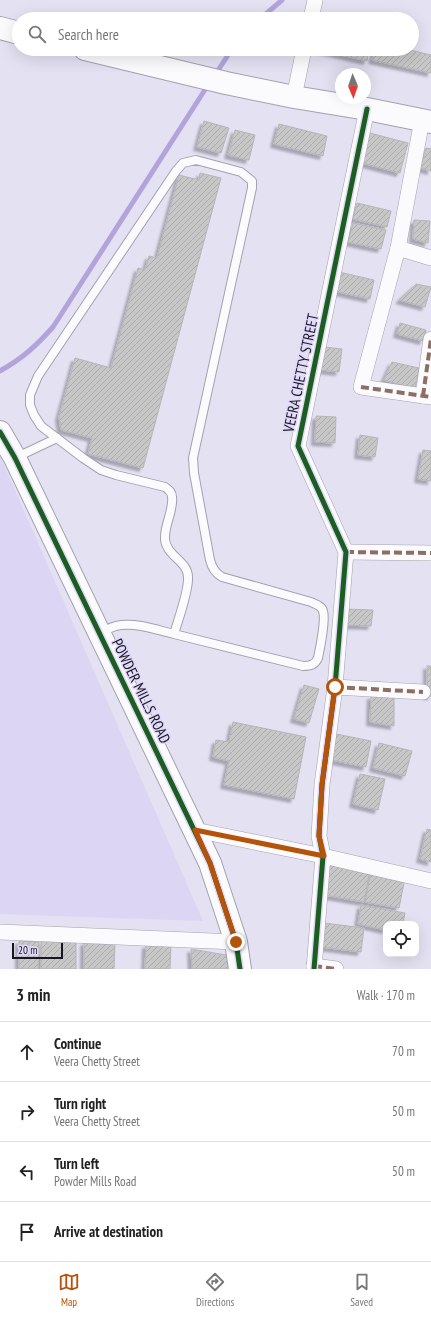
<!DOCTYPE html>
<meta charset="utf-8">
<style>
:root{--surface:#fff;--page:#f2f2f2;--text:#222;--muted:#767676;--line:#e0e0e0;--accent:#b45309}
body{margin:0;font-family:"PT Sans Narrow",sans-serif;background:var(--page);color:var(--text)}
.controls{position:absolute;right:12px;bottom:12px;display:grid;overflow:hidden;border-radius:8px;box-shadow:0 4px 16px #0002}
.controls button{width:36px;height:36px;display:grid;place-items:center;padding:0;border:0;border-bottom:1px solid var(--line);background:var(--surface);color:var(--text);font:20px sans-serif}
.compass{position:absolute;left:335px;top:68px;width:36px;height:36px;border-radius:50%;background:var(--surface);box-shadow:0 4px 16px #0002;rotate:178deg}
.scale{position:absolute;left:12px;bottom:10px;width:51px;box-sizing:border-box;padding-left:4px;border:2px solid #191622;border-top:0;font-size:11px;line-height:14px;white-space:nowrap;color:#191622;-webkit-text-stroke:3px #e0d9fa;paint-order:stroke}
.stop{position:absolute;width:12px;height:12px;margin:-9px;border:3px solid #b45309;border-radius:50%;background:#fff}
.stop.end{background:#b45309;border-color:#fff;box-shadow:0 1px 4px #0008}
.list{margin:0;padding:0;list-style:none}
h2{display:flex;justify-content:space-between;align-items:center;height:52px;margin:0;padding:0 16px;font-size:17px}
h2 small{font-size:13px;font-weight:400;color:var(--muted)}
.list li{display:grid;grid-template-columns:26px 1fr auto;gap:12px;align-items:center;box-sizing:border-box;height:60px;padding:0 16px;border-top:1px solid var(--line)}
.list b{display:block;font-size:15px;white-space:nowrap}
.list p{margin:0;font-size:13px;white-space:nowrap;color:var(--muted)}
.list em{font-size:13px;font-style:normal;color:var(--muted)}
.icon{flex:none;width:22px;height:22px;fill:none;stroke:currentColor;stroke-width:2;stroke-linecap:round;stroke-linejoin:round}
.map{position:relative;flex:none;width:431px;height:969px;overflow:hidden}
.search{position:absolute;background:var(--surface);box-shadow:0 4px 16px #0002;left:12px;right:12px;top:12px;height:44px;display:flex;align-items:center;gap:10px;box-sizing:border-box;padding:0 14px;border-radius:22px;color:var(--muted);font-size:15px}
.sheet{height:292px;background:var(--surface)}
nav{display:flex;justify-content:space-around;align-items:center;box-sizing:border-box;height:56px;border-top:1px solid var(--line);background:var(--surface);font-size:11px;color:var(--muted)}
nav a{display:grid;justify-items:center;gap:2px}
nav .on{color:var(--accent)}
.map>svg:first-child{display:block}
</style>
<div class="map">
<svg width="431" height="969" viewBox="0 0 431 969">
<defs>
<pattern id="building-hatch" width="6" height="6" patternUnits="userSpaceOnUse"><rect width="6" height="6" fill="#c8c7c8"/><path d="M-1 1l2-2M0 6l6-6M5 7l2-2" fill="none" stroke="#abaaac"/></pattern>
<filter id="shadow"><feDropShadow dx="-3.5" dy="3.5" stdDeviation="1" flood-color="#0004"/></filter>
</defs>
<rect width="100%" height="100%" fill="#e4e1f2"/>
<polygon fill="#dcd5f3" points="0,456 203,921 0,914"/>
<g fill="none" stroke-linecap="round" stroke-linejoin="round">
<g stroke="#b2a4db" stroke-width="5">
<polyline points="260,19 282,0"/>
<polyline points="215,75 232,49"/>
<path d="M0 371C23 358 36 346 53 327L208 85"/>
</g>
</g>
<g fill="url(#building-hatch)" stroke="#b6b5b7" filter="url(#shadow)">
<polygon points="315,49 369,49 367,61"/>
<polygon points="375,49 406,49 431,55 431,73 372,60"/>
<polygon points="204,121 229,128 221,153 197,147"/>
<polygon points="279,124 327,136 323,156 274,144"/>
<polygon points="235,130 255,135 249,160 228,155"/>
<polygon points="370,133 408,143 400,173 362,163"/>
<polygon points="426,148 431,149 431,171 420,168"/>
<polygon points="200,173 221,178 143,468 88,454 92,438 61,430 59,417 75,358 111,368 138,268 145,270 149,256 157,258 179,175 199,180"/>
<polygon points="357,203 391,211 387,227 353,219"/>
<polygon points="414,220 430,221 428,243 413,239"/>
<polygon points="353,223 386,230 381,249 348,242"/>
<polygon points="339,272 374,280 370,299 334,291"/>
<polygon points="416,284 431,287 425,307 399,300"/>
<polygon points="400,323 426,330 423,341 397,334"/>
<polygon points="324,347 342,349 339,372 321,370"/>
<polygon points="392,362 419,368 415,389 384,380"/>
<polygon points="316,416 336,417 335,443 315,442"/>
<polygon points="360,435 378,438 375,457 358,455"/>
<polygon points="423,450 431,451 431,481 418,479"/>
<polygon points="346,609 373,610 371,626 345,625"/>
<rect x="427" y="666" width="4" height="30"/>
<polygon points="304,685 319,689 309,723 294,719"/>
<polygon points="371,696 394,696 394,726 370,722"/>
<polygon points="233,722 306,737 294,799 224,785 229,761 213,757 216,740 229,742"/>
<polygon points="331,733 371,741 366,767 326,759"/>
<polygon points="379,743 412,751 405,776 373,768"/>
<polygon points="360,774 385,779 378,810 353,804"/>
<polygon points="427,829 431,830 431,862 420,859"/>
<polygon points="329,863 370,870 364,902 324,895"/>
<polygon points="371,871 405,878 399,908 365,902"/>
<polygon points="361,905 405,913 403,924 386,924 386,930 358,924"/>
<polygon points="324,923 364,928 361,952 321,947"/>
<polygon points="19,941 39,942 38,969 19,969"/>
<rect x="41" y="941" width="35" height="28"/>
<polygon points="84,942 115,943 114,969 84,969"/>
<polygon points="146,945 171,945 170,969 145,969"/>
<polygon points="191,949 232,956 233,969 192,969"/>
</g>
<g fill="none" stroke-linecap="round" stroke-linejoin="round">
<g stroke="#a4a1af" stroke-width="10">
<g id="lane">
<polyline points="15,458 57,438"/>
<path d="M100 633C107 629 113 626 121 625 138 623 157 630 174 634L303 666C310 666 315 665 318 658 320 648 326 620 323 611 322 606 315 604 311 602L222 577C215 573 212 568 210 560L194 473 193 458 252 188V181L241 172 196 160 183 163 176 171 38 376 30 395V405L34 415 41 426 83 458 101 470 116 475 165 487C169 490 172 492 172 497 174 510 164 525 165 539 166 556 188 561 188 577 189 591 178 620 174 634"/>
</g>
</g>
<g stroke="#a4a1af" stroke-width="16">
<g id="street">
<polyline points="311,19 315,0"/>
<polyline points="294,97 304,49"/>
<polyline points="422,120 398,248 361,387 431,397"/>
<polyline points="398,248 431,258"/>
<polyline points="423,396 431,339"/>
<polyline points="346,552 431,553"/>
<polyline points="335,687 423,692"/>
<polyline points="195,830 323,856 431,881"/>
<polyline points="0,932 236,942"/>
<polyline points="314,966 336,969"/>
<polyline points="314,969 323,856 319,836 322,785 335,687 346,552 298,446 367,109"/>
</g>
</g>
<g stroke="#a4a1af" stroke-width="24">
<g id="secondary">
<polyline points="0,28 19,33"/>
<polyline points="85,49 226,83 294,97 367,109 431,122"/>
<polyline points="0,432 15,458 210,863 236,942 240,969"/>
</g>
</g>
<use href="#lane" stroke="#fbfafd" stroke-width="8"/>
<use href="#street" stroke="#fbfafd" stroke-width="15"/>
<use href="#secondary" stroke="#fbfafd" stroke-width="22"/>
<g stroke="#8d6e63" stroke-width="4" stroke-dasharray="8 4" stroke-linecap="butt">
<polyline points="361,387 431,397"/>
<polyline points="423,396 431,339"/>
<polyline points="346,552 431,553"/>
<polyline points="335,687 423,692"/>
<polyline points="314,966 336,969"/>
</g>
<g stroke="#e0d9fa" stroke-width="8">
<g id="cycleway">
<polyline points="0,432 15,458 210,863 236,942 240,969"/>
<polyline points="314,969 323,856 319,836 322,785 335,687 346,552 298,446 367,109"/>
</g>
</g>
<use href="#cycleway" stroke="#1b5e20" stroke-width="5"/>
</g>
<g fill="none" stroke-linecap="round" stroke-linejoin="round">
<polyline stroke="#b45309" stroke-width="5" points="236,942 210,863 195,830 324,856 319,836 322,784 335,687"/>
</g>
<g text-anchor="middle" stroke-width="3" stroke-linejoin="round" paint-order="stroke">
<g font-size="15" fill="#191622" stroke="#e0d9fa">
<text transform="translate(301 373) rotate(-78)" y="5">VEERA CHETTY STREET</text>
<text transform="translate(141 691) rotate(64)" y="5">POWDER MILLS ROAD</text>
</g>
</g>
</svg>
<div class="controls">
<button><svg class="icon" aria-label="locate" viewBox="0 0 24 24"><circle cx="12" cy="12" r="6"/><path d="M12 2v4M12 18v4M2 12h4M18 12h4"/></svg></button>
</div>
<svg class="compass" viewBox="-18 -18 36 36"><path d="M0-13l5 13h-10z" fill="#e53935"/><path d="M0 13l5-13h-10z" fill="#767676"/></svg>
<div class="scale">20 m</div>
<div class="stop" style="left:335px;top:687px"></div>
<div class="stop end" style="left:236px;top:942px"></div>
<div class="search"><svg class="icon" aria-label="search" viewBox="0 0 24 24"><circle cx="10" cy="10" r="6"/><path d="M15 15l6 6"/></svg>Search here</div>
</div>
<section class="sheet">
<h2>3 min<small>Walk · 170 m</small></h2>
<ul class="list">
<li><svg class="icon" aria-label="ahead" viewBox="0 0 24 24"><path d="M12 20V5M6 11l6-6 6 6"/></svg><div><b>Continue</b><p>Veera Chetty Street</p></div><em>70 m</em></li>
<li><svg class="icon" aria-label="right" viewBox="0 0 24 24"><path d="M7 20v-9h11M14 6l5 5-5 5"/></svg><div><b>Turn right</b><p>Veera Chetty Street</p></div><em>50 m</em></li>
<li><svg class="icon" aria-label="left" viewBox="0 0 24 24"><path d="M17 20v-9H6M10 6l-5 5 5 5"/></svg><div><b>Turn left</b><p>Powder Mills Road</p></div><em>50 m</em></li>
<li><svg class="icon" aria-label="arrive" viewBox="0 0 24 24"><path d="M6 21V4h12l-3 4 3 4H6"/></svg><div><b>Arrive at destination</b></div></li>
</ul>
</section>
<nav>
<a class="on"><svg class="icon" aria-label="map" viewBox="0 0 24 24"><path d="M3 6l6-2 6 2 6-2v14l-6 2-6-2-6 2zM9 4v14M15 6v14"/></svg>Map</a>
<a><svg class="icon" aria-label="directions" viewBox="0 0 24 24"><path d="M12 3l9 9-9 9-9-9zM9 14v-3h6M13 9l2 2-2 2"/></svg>Directions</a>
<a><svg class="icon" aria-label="saved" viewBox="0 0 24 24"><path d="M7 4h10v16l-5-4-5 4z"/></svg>Saved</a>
</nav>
